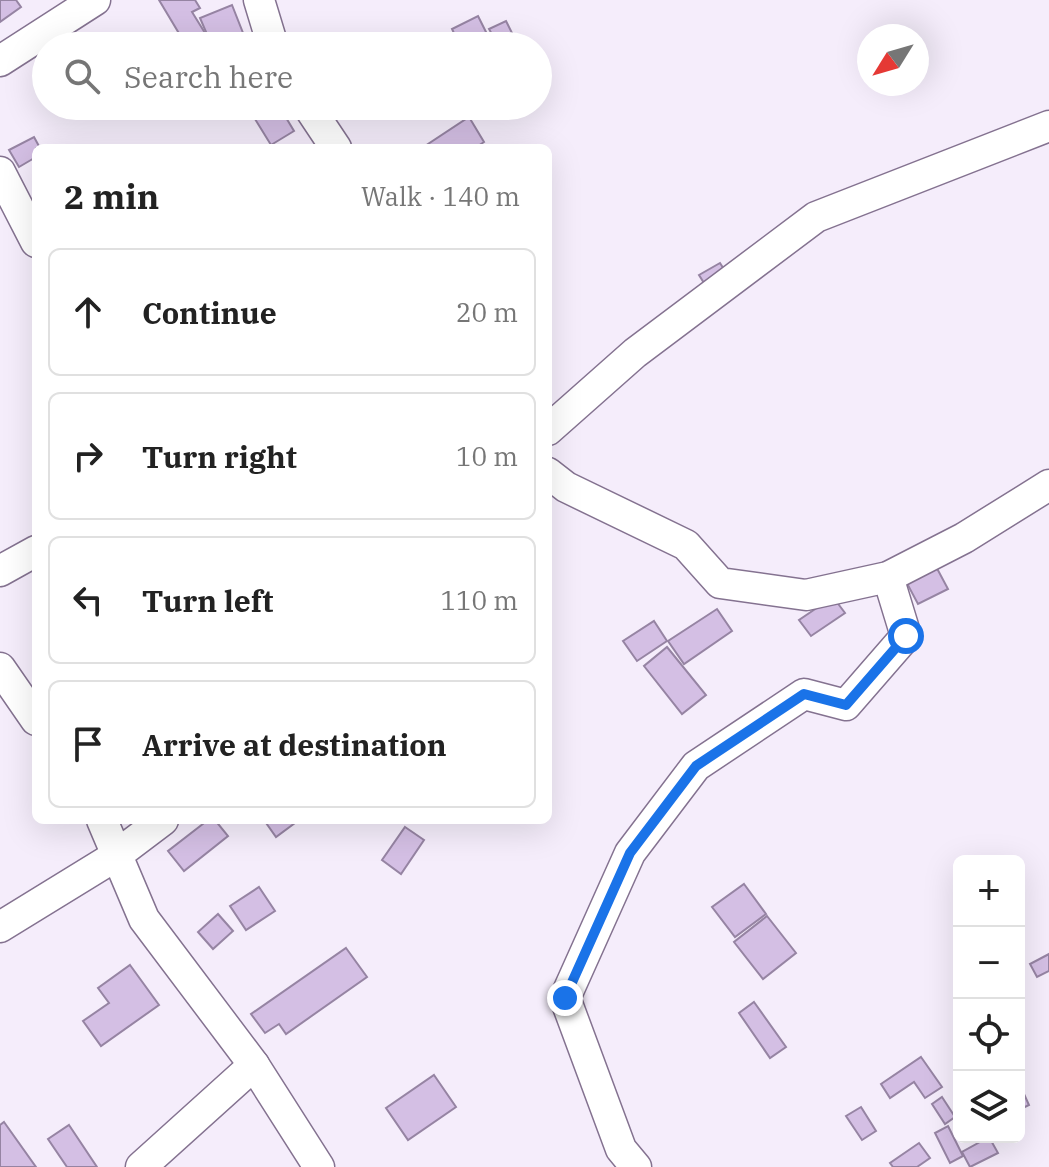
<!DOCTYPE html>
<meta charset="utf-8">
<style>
:root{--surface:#fff;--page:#f2f2f2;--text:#222;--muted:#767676;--line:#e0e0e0}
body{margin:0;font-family:"IBM Plex Serif",serif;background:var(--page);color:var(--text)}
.controls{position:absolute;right:24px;bottom:24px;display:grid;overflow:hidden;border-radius:12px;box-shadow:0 8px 32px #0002}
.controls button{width:72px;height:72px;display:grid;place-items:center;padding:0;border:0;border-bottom:2px solid var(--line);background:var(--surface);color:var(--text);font:40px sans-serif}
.compass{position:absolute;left:857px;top:24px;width:72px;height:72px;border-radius:50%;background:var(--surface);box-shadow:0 8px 32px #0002;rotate:233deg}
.stop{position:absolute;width:24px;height:24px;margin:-18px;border:6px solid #1a73e8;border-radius:50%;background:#fff}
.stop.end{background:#1a73e8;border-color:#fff;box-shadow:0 2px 8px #0008}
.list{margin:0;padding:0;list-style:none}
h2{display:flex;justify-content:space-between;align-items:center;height:104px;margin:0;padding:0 32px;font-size:34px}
h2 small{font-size:26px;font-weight:400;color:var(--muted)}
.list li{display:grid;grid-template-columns:52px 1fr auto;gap:24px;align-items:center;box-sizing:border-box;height:128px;margin:0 16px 16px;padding:0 16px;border:2px solid var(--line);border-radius:12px}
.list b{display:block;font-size:30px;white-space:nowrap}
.list em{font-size:26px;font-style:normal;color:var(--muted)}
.icon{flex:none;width:44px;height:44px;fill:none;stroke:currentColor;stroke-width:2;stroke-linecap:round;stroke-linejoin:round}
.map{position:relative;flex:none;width:1049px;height:1167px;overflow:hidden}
.search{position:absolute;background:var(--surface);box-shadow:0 8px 32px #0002;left:32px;top:32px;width:520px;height:88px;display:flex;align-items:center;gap:20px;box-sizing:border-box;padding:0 28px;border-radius:44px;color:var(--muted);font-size:30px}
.panel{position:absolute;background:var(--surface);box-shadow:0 8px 32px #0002;left:32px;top:144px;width:520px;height:680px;border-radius:12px}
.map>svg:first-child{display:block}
</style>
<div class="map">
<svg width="1049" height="1167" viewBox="0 0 1049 1167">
<rect width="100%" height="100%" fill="#f5edfb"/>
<g fill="#d4bfe4" stroke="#9684a3" stroke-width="2">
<polygon points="0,0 16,0 21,7 0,22"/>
<polygon points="159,0 195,0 200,8 192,12 205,33 186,45"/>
<polygon points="232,5 245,38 226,46 212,46 200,18"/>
<polygon points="478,16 493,46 460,46 452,29"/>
<polygon points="506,21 514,37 498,45 489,29"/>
<polygon points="111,106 137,106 121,118"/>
<polygon points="247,106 279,106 294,131 271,145"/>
<polygon points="469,117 484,142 475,148 422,148"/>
<polygon points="34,137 40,148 36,148 36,157 19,167 9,150"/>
<polygon points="720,263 730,279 709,291 699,275"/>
<polygon points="932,559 948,589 918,604 902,574"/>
<polygon points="833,597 845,613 811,636 799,620"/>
<polygon points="717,609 732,631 684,664 668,641"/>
<polygon points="654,621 667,641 637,661 623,641"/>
<polygon points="667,647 706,695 682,714 644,666"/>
<polygon points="208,820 215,820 228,836 184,871 168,851"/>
<polygon points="264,820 299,820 276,837"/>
<polygon points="405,827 424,840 401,874 382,860"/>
<polygon points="744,884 766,914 735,937 712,907"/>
<polygon points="259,887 275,911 246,930 230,906"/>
<polygon points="218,914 233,931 213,949 198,932"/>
<polygon points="767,916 796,953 763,979 734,942"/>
<polygon points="346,948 367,977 286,1034 279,1024 265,1033 251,1014"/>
<polygon points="1049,954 1049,971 1037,977 1030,964"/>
<polygon points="130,965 159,1005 101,1046 83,1021 109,1003 98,988"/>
<polygon points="754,1002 786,1047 770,1058 739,1013"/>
<polygon points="921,1057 942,1087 925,1098 914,1082 890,1098 881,1084"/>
<polygon points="434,1075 456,1107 408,1140 386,1108"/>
<polygon points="1019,1083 1029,1105 1019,1110"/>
<polygon points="942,1097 955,1117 945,1124 932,1104"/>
<polygon points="861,1107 876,1131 862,1140 846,1116"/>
<polygon points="4,1122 36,1167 0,1167 0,1125"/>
<polygon points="69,1125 97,1167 67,1167 48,1139"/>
<polygon points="948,1126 963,1156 950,1163 935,1133"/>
<polygon points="989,1137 998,1153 970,1167 962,1152"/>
<polygon points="919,1143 930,1158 917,1167 893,1167 890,1163"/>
</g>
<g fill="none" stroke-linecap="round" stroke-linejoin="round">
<g stroke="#847290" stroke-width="33">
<g id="minor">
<polyline points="259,0 273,46"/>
<polyline points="0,61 95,0"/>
<polyline points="308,106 336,148"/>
<polyline points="0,172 36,242"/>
<polyline points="548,430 635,353 816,217 1049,126"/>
<polyline points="548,473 566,487 686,545 720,583 806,595 888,577 964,538 1049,485"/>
<polyline points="0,571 36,551"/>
<polyline points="0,668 36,720"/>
<polyline points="102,820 144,919 254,1065 319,1167"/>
<polyline points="0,927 114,857 163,820"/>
<polyline points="141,1167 254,1065"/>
<polyline points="636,1167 621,1149 565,998 630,853 696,766 804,694 846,705 906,636 888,577"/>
</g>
</g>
<use href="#minor" stroke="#fff" stroke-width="30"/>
</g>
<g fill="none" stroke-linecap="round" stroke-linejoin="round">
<polyline stroke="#1a73e8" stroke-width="10" points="565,998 630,853 696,766 804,694 846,705 906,636"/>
</g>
</svg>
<div class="controls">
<button>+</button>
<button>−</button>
<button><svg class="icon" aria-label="locate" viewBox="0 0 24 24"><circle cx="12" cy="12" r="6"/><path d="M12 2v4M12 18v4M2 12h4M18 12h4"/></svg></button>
<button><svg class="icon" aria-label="layers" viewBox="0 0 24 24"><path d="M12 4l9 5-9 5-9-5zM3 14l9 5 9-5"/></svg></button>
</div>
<svg class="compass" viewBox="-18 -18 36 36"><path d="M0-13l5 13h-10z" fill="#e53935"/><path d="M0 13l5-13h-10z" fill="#767676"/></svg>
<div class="stop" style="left:906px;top:636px"></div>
<div class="stop end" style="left:565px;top:998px"></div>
<div class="search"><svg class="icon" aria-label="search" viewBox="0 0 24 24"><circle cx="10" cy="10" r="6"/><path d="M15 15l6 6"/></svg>Search here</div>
<section class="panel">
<h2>2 min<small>Walk · 140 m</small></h2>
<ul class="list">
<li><svg class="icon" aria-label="ahead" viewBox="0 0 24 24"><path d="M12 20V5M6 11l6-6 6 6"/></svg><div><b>Continue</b></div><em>20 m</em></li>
<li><svg class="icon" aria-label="right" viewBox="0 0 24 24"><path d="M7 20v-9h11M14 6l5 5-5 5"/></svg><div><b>Turn right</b></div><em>10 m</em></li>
<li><svg class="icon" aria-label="left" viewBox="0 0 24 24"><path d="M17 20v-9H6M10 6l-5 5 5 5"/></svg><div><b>Turn left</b></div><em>110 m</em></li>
<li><svg class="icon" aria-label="arrive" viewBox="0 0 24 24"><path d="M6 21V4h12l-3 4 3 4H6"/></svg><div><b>Arrive at destination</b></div></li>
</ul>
</section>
</div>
